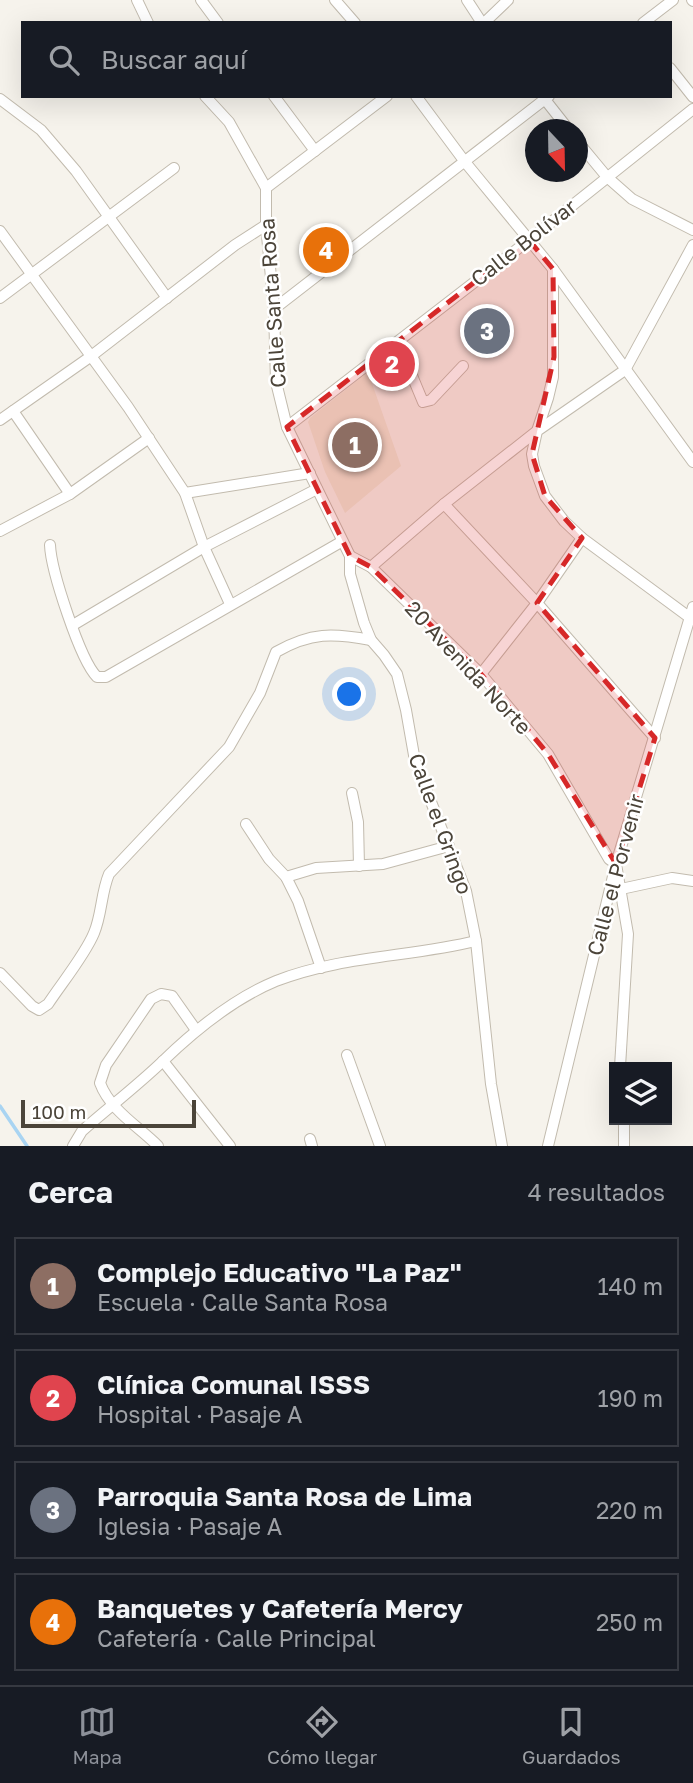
<!DOCTYPE html>
<html lang="es">
<meta charset="utf-8">
<style>
:root{--surface:#171b24;--page:#20242c;--text:#f1f3f6;--muted:#9ea1a6;--line:#363941;--accent:#8c9099}
body{margin:0;font-family:"Golos Text",sans-serif;background:var(--page);color:var(--text)}
.controls{position:absolute;right:21px;bottom:21px;display:grid;overflow:hidden;border-radius:0px;box-shadow:0 7px 28px #0002}
.controls button{width:63px;height:63px;display:grid;place-items:center;padding:0;border:0;border-bottom:2px solid var(--line);background:var(--surface);color:var(--text);font:35px sans-serif}
.compass{position:absolute;left:525px;top:119px;width:63px;height:63px;border-radius:50%;background:var(--surface);box-shadow:0 7px 28px #0002;rotate:158deg}
.scale{position:absolute;left:21px;bottom:18px;width:175px;box-sizing:border-box;padding-left:7px;border:4px solid #4b4439;border-top:0;font-size:19px;line-height:24px;white-space:nowrap;color:#4b4439;-webkit-text-stroke:5px #fff;paint-order:stroke}
.you{position:absolute;left:350px;top:695px;width:24px;height:24px;margin:-18px;border:5px solid #fff;border-radius:50%;background:#1a73e8;box-shadow:0 0 0 10px #1a73e833}
.badge{display:grid;place-items:center;width:46px;height:46px;border-radius:50%;background:var(--accent);color:#fff;font-size:23px;font-weight:700}
.pin{position:absolute;translate:-50% -50%;border:4px solid #fff;box-shadow:0 2px 7px #0006}
.list{margin:0;padding:0;list-style:none}
h2{display:flex;justify-content:space-between;align-items:center;height:91px;margin:0;padding:0 28px;font-size:30px}
h2 small{font-size:23px;font-weight:400;color:var(--muted)}
.list li{display:grid;grid-template-columns:46px 1fr auto;gap:21px;align-items:center;box-sizing:border-box;height:98px;margin:0 14px 14px;padding:0 14px;border:2px solid var(--line);border-radius:0px}
.list b{display:block;font-size:26px;white-space:nowrap}
.list p{margin:0;font-size:23px;white-space:nowrap;color:var(--muted)}
.list em{font-size:23px;font-style:normal;color:var(--muted)}
.icon{flex:none;width:38px;height:38px;fill:none;stroke:currentColor;stroke-width:2;stroke-linecap:round;stroke-linejoin:round}
.map{position:relative;flex:none;width:693px;height:1146px;overflow:hidden}
.search{position:absolute;background:var(--surface);box-shadow:0 7px 28px #0002;left:21px;right:21px;top:21px;height:77px;display:flex;align-items:center;gap:18px;box-sizing:border-box;padding:0 24px;border-radius:0px;color:var(--muted);font-size:26px}
.sheet{height:539px;background:var(--surface)}
nav{display:flex;justify-content:space-around;align-items:center;box-sizing:border-box;height:98px;border-top:2px solid var(--line);background:var(--surface);font-size:19px;color:var(--muted)}
nav a{display:grid;justify-items:center;gap:4px}
nav .on{color:var(--accent)}
.map>svg:first-child{display:block}
</style>
<div class="map">
<svg width="693" height="1146" viewBox="0 0 693 1146">
<rect width="100%" height="100%" fill="#f6f3ec"/>
<polygon fill="#efe8d6" points="368,372 401,466 345,513 325,472 308,422 310,418"/>
<g fill="none" stroke-linecap="round" stroke-linejoin="round">
<polyline stroke="#a9d4f2" stroke-width="3.5" points="0,1106 27,1146"/>
<g stroke="#c2bbae" stroke-width="12">
<g id="street">
<polyline points="137,0 148,23"/>
<polyline points="201,0 218,23"/>
<polyline points="335,0 355,23"/>
<polyline points="467,0 482,23"/>
<polyline points="692,0 693,1"/>
<polyline points="484,23 508,0"/>
<polyline points="643,23 673,0"/>
<polyline points="670,68 693,97"/>
<polyline points="205,96 229,122 266,188 266,225 274,309 276,382 287,427 350,556 350,574 364,623 371,640 384,655 397,674 406,710 415,761 466,891 476,941 491,1084 502,1146"/>
<polyline points="274,96 315,151"/>
<polyline points="543,97 569,130"/>
<polyline points="0,99 41,130 76,171 167,298"/>
<polyline points="578,142 607,177 632,199 693,230"/>
<polyline points="266,188 387,96"/>
<polyline points="0,231 128,407 185,493 204,547 230,604"/>
<polyline points="693,245 625,370 537,431 532,454 534,466 545,496 564,521 582,538 693,620"/>
<polyline points="553,269 693,462"/>
<polyline points="0,298 174,168"/>
<polyline points="274,309 549,96"/>
<polyline points="398,342 423,402 431,400 463,366"/>
<polyline points="13,411 70,494"/>
<polyline points="0,420 90,357 235,245 266,225"/>
<polyline points="287,427 529,240 693,109"/>
<polyline points="185,493 310,473"/>
<polyline points="444,504 537,603 655,738"/>
<polyline points="0,531 70,494 149,438"/>
<path d="M50 545C51 570 80 660 97 677H106L341 542"/>
<polyline points="350,556 371,567 481,674 548,754 609,859 616,864 628,934 620,1067"/>
<polyline points="371,567 444,504 537,431 548,398 553,377 553,269 465,162 416,96"/>
<polyline points="73,625 204,547 317,489"/>
<polyline points="481,674 537,603 582,538"/>
<polyline points="352,793 358,822 359,866"/>
<polyline points="246,824 269,859 286,877 298,901 321,968"/>
<polyline points="286,877 316,868 383,864 449,846"/>
<polyline points="621,889 672,878 693,881"/>
<path d="M0 973 32 1006 39 1010 48 1004C61 984 85 955 94 933 102 914 101 893 109 874L229 747 260 693 276 652C311 632 333 633 371 640"/>
<polyline points="347,1055 380,1146"/>
<polyline points="163,1061 230,1146"/>
<polyline points="310,1139 312,1146"/>
<path d="M73 1146 82 1131C108 1108 137 1086 163 1061 195 1030 235 998 276 981 340 956 410 957 476 941"/>
<path d="M158 1146C138 1126 110 1110 100 1083L106 1065 151 999 161 994 172 996 196 1030"/>
<polyline points="548,1146 616,864 693,607"/>
<polyline points="624,1146 624,1120"/>
</g>
</g>
<use href="#street" stroke="#fff" stroke-width="10"/>
</g>
<path fill="#d62828" fill-opacity="0.2" stroke="#d62828" stroke-width="5" stroke-dasharray="14 9" stroke-linejoin="round" d="M529 240 553 269 554 357 532 454 545 496 582 538 537 603 655 738 616 864 548 754 481 674 371 567 350 556 287 427Z"/>
<g text-anchor="middle" stroke-width="5" stroke-linejoin="round" paint-order="stroke">
<g font-size="21" fill="#4b4439" stroke="#fff">
<text transform="translate(524 243) rotate(-38)" y="7">Calle Bolívar</text>
<text transform="translate(273 303) rotate(-94)" y="7">Calle Santa Rosa</text>
<text transform="translate(468 668) rotate(47)" y="7">20 Avenida Norte</text>
<text transform="translate(440 824) rotate(70)" y="7">Calle el Gringo</text>
<text transform="translate(616 875) rotate(-75)" y="7">Calle el Porvenir</text>
</g>
</g>
</svg>
<div class="controls">
<button><svg class="icon" aria-label="layers" viewBox="0 0 24 24"><path d="M12 4l9 5-9 5-9-5zM3 14l9 5 9-5"/></svg></button>
</div>
<svg class="compass" viewBox="-18 -18 36 36"><path d="M0-13l5 13h-10z" fill="#e53935"/><path d="M0 13l5-13h-10z" fill="#9ea1a6"/></svg>
<div class="scale">100 m</div>
<div class="you"></div>
<div class="pin badge" style="left:355px;top:445px;background:#8d6e63">1</div>
<div class="pin badge" style="left:392px;top:364px;background:#e0444e">2</div>
<div class="pin badge" style="left:487px;top:331px;background:#6b7280">3</div>
<div class="pin badge" style="left:326px;top:250px;background:#e8710a">4</div>
<div class="search"><svg class="icon" aria-label="search" viewBox="0 0 24 24"><circle cx="10" cy="10" r="6"/><path d="M15 15l6 6"/></svg>Buscar aquí</div>
</div>
<section class="sheet">
<h2>Cerca<small>4 resultados</small></h2>
<ul class="list">
<li><span class="badge" style="background:#8d6e63">1</span><div><b>Complejo Educativo &quot;La Paz&quot;</b><p>Escuela · Calle Santa Rosa</p></div><em>140 m</em></li>
<li><span class="badge" style="background:#e0444e">2</span><div><b>Clínica Comunal ISSS</b><p>Hospital · Pasaje A</p></div><em>190 m</em></li>
<li><span class="badge" style="background:#6b7280">3</span><div><b>Parroquia Santa Rosa de Lima</b><p>Iglesia · Pasaje A</p></div><em>220 m</em></li>
<li><span class="badge" style="background:#e8710a">4</span><div><b>Banquetes y Cafetería Mercy</b><p>Cafetería · Calle Principal</p></div><em>250 m</em></li>
</ul>
</section>
<nav>
<a class="on"><svg class="icon" aria-label="map" viewBox="0 0 24 24"><path d="M3 6l6-2 6 2 6-2v14l-6 2-6-2-6 2zM9 4v14M15 6v14"/></svg>Mapa</a>
<a><svg class="icon" aria-label="directions" viewBox="0 0 24 24"><path d="M12 3l9 9-9 9-9-9zM9 14v-3h6M13 9l2 2-2 2"/></svg>Cómo llegar</a>
<a><svg class="icon" aria-label="saved" viewBox="0 0 24 24"><path d="M7 4h10v16l-5-4-5 4z"/></svg>Guardados</a>
</nav>
